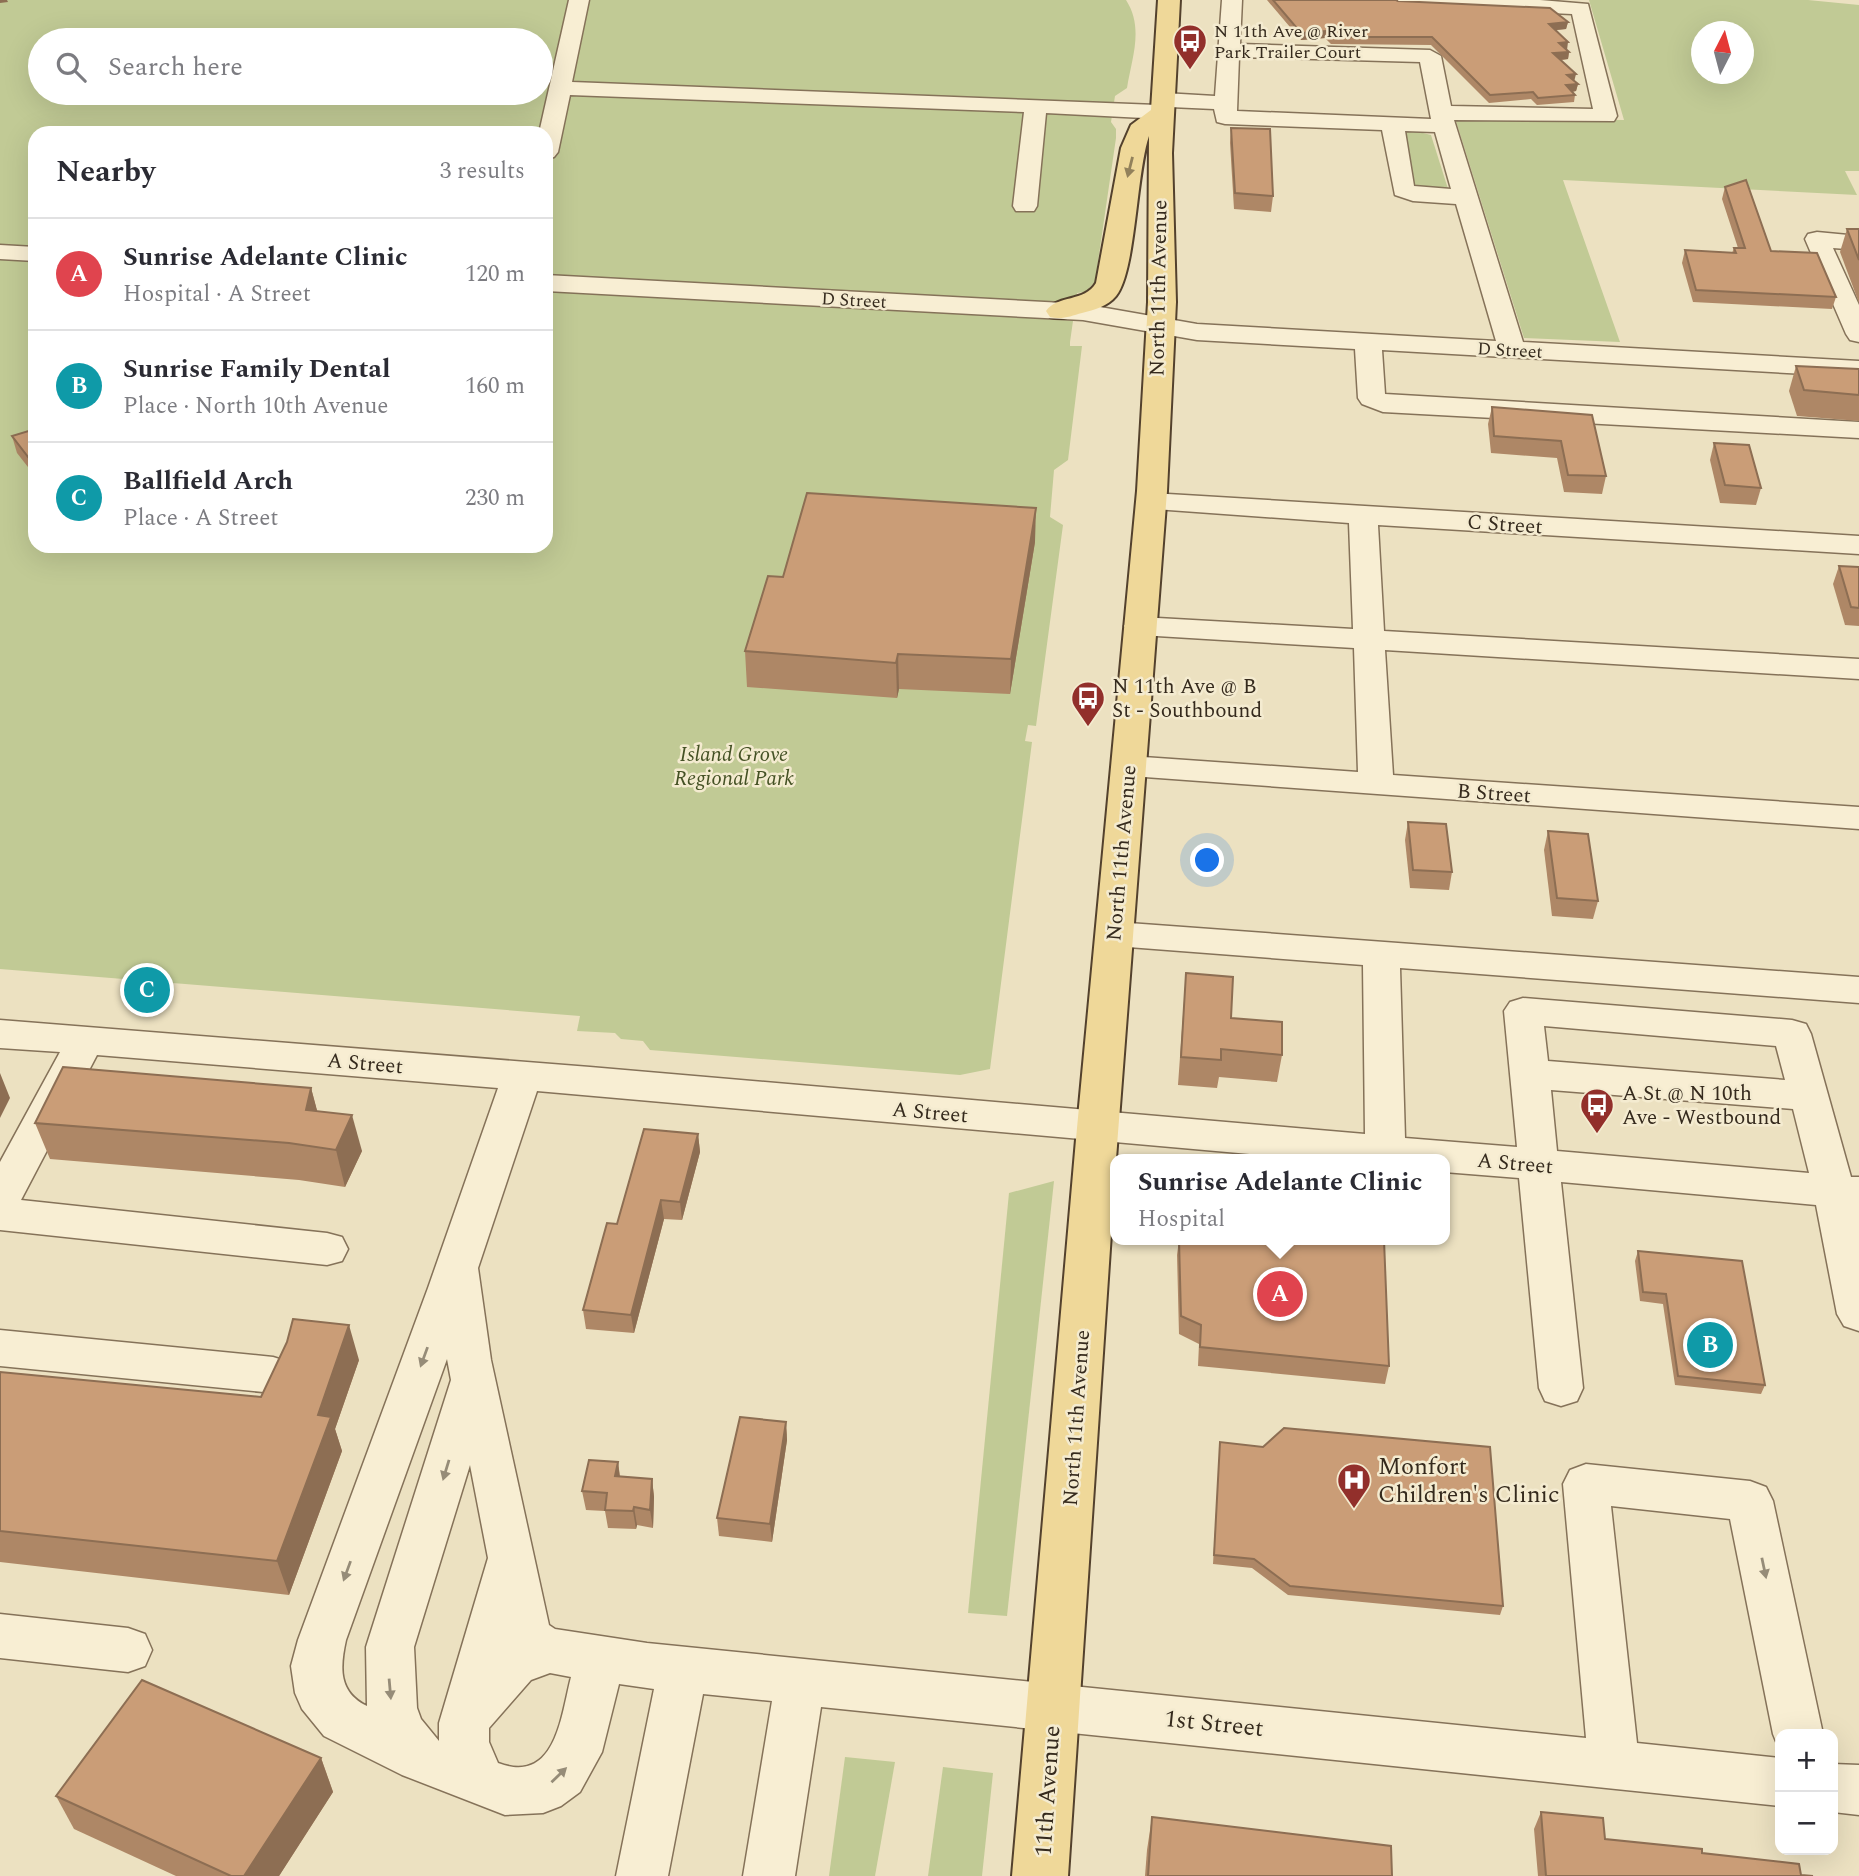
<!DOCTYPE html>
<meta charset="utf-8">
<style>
:root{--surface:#fff;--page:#f2f2f3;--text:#2b2b33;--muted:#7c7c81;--line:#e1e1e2;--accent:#922f2b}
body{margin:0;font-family:Spectral,serif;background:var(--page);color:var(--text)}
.controls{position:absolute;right:21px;bottom:21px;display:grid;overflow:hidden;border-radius:14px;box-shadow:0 7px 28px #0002}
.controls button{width:63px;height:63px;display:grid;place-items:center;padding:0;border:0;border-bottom:2px solid var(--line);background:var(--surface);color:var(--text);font:35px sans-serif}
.compass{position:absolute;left:1691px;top:21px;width:63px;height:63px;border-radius:50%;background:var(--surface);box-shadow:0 7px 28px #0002;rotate:6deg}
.you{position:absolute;left:1208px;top:861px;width:24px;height:24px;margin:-18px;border:5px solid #fff;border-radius:50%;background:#1a73e8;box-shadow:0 0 0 10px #1a73e833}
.badge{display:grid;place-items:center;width:46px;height:46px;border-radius:50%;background:var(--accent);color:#fff;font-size:23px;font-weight:700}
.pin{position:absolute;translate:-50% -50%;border:4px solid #fff;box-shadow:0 2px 7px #0006}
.popup{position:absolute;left:1110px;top:1154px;width:340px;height:91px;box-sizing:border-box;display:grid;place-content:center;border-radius:14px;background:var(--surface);filter:drop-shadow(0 2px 5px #0005);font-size:23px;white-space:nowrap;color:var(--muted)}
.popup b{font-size:26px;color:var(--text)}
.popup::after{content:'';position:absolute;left:50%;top:100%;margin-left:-14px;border:14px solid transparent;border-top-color:var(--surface)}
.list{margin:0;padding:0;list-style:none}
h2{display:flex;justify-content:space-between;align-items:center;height:91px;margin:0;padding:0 28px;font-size:30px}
h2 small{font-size:23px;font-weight:400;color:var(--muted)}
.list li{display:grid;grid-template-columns:46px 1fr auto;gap:21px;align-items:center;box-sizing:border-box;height:112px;padding:0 28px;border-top:2px solid var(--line)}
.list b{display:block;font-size:26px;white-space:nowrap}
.list p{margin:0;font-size:23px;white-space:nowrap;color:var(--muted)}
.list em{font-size:23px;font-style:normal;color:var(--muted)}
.icon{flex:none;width:38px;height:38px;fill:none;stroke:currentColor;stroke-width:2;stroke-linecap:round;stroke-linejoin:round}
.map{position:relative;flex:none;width:1859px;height:1876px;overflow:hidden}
.search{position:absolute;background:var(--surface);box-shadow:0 7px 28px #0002;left:28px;top:28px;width:525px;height:77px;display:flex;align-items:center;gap:18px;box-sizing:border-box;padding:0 24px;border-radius:38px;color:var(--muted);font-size:26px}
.panel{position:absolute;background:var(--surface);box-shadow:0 7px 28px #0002;left:28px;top:126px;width:525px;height:427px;border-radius:21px}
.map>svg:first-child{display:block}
</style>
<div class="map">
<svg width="1859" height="1876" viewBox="0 0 1859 1876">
<rect width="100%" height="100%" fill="#ece1c1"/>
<g fill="#c1ca95" fill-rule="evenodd">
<path d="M0 0H1126C1144 28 1132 57 1127 88L1115 96 1111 122 1116 129V138L1095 282 1085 292 1077 293 1070 342V346H1082L1068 460 1054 470 1050 517 1063 525 1036 726 1028 725 1025 741 1032 742 990 1069 960 1075 650 1050 643 1041 621 1039 615 1033 577 1031 580 1016 0 969ZM40 40H541V93H40ZM35 133H546V546H35Z"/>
<path d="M1589 0H1808L1859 5V171H1845L1857 195 1563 180 1620 342 1524 338 1455 118 1624 120ZM1702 32H1744V74H1702Z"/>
<polygon points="1407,129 1431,135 1449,192 1412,189 1399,132"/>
<polygon points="1054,1181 1007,1616 968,1613 1009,1193"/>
<polygon points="845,1757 895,1762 875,1876 829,1876"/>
<polygon points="943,1767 993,1773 982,1876 928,1876"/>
</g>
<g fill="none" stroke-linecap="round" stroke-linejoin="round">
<g stroke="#857259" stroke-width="3">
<g id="minor">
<path d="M569 0H589L572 82 1157 105 1153 100 1164 93 1215 96 1222 0H1242L1240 44 1430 50 1441 56 1451 106 1593 109 1572 14 1397 6 1387 0H1540L1588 4 1617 116 1614 121 1454 120 1523 342 1859 361V377L1382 350 1385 394 1859 422V438L1383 412 1362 404 1358 398 1355 349 1197 340 1083 320 546 291V275L1083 304 1197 324 1496 341 1456 204 1413 201 1395 195 1382 130 1225 124 1217 122 1214 109 1170 107 1174 112 1163 119 1046 113 1037 206 1034 211H1016L1013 206 1024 112 570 95 558 152 554 157 546 159V133H539ZM1239 57 1420 62 1431 119 1237 111ZM1405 131 1435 132 1451 189 1414 186Z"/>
<polygon points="1817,232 1859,236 1859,250 1833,248 1859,305 1859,342 1850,340 1846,334 1805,239 1808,234"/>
<polygon points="0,245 35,247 35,261 0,259"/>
<polygon points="1151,493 1859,536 1859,554 1378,525 1384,631 1859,659 1859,679 1385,650 1393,775 1859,807 1859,829 1117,775 1112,767 1117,759 1129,756 1358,772 1354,648 1140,635 1129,633 1124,626 1129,619 1140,617 1353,629 1349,523 1141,508 1136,502 1141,496"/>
<path d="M1115 922 1859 977V1003L1400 968 1405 1138 1517 1147 1504 1011 1510 1002 1523 998 1792 1020 1806 1024 1811 1034 1851 1177H1859V1331L1844 1326 1837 1314 1816 1205 1561 1182 1583 1388 1577 1401 1561 1406 1545 1401 1539 1388 1519 1178 1444 1172V1159H1306L537 1091 478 1268 491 1360 549 1625 555 1629 647 1643 1586 1738 1563 1484 1570 1470 1586 1464 1750 1481 1766 1487 1773 1501 1823 1734H1780V1751L1773 1734 1730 1519 1611 1506 1637 1743 1780 1758V1806L821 1707 795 1876H743L772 1701 703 1694 668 1876H616L654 1689 619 1684 602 1752 580 1792 561 1806 543 1813 505 1815 402 1775 324 1736 302 1709 295 1693 291 1666 298 1640 428 1288 498 1088 97 1055 21 1200 327 1233 342 1237 348 1249 342 1261 327 1265 0 1230V1162L60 1052 0 1048V1020L590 1067 1365 1134 1363 965 1115 946 1102 943 1097 934 1102 925ZM1544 1026 1776 1046 1785 1080 1548 1061ZM1551 1090 1793 1109 1809 1173 1557 1151ZM447 1359 451 1380 366 1647 367 1706C338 1692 340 1667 346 1640ZM470 1465 488 1558 439 1723V1741L421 1719 417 1708 414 1647ZM550 1673 571 1677C561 1716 556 1785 498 1763L489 1742V1728L531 1680Z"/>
<polygon points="0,1330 273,1357 289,1362 295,1375 289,1388 273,1393 0,1366"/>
<polygon points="0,1614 128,1628 145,1634 152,1650 145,1666 128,1672 0,1658"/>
<polygon points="1833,1764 1859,1765 1859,1815 1833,1812"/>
</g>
</g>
<g stroke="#53412d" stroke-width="4">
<path id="major" d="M1158 0H1180L1172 153 1176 302 1167 491 1116 1159 1068 1876H1012L1077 1128 1137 491 1148 302 1149 136C1136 174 1136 271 1116 296 1108 306 1094 310 1082 313 1071 316 1062 320 1050 317L1046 311C1057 295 1085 302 1096 283L1121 148 1131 125 1151 110Z"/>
</g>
<use href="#minor" fill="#f8eed3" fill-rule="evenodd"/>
<use href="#major" fill="#efd899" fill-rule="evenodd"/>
</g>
<g fill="#ae8766">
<polygon points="1267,0 1396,0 1398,1 1568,22 1566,29 1555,30 1567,50 1569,52 1568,59 1560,60 1574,81 1578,84 1576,91 1572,92 1575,95 1574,102 1537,105 1531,99 1489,103 1431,45 1331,44 1325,38 1301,40"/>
<polygon points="1231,128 1273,196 1271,212 1234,209 1230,143"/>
<polygon points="1725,187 1771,251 1836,297 1832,309 1693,302 1682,263 1685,250 1732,253 1734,248 1738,248 1722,199"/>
<polygon points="1847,229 1859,229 1859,303 1840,252"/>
<polygon points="1796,366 1859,369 1859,421 1797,416 1789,391"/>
<polygon points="1492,407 1592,415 1606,476 1602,494 1564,492 1557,458 1491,453 1488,424"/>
<polygon points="35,429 35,476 17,453 12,436"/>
<polygon points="1714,443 1761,488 1756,505 1720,503 1710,460"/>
<polygon points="1035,542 1010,694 899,689 897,698 747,687 745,651 783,577"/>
<polygon points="1839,566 1859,567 1859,626 1845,625 1833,584"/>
<polygon points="1408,822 1452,872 1449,890 1410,888 1405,840"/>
<polygon points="1548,831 1598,901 1593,919 1552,916 1544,850"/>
<polygon points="1186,973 1231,1018 1282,1055 1277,1082 1219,1077 1217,1088 1178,1085"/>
<polygon points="311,1088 317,1111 362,1151 345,1187 299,1180 50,1159 35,1123"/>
<polygon points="698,1134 700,1152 682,1220 664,1219 634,1333 586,1329 583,1310 617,1224"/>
<polygon points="1179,1240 1389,1366 1385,1384 1198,1366 1199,1344 1179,1334 1177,1255"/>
<polygon points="1638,1251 1765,1385 1761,1394 1675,1385 1663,1304 1640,1301 1635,1261"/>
<polygon points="359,1360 335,1429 342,1451 289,1595 0,1562 0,1372 261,1397"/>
<polygon points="786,1422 787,1440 772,1542 719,1536 717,1518"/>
<polygon points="1220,1442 1503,1606 1500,1615 1288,1595 1252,1568 1213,1564"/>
<polygon points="618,1462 620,1476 652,1479 654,1497 653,1528 637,1525 636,1529 608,1528 605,1511 586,1510 582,1491"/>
<polygon points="321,1758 333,1792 279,1876 176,1876 74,1829 56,1796"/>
<polygon points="1541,1812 1605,1839 1702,1853 1801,1875 1813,1876 1538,1876 1534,1829"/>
<polygon points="1152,1817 1392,1876 1145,1876 1147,1850"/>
</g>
<g fill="#8d6e53">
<polygon points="0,0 7,0 8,2 0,3"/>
<polygon points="1568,22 1566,29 1547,31 1549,24"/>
<polygon points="1326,31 1325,38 1301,40 1301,33"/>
<polygon points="1568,42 1567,50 1559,43"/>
<polygon points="1569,52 1568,59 1552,61 1553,53"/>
<polygon points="1576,74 1574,82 1567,75"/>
<polygon points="1578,84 1576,91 1564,93 1566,85"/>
<polygon points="1036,508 1035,542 1010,694 1011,659"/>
<polygon points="898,654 899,689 897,698 896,663"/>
<polygon points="0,1073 10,1098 0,1118"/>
<polygon points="311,1088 321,1125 306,1110"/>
<polygon points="352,1115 362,1151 345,1187 336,1150"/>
<polygon points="698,1134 700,1152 682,1220 680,1202"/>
<polygon points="661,1200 664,1219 634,1333 631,1315"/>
<polygon points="349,1325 359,1360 335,1429 342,1451 289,1595 277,1561 318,1415"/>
<polygon points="786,1422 787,1440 772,1542 770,1524"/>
<polygon points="618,1462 620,1480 615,1476"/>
<polygon points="652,1479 654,1497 653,1528 650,1510"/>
<polygon points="634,1507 637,1525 636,1529 633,1511"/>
<polygon points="321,1758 333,1792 279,1876 244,1876"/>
</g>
<g fill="#ca9d77" stroke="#8d6e53" stroke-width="2">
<polygon points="1273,0 1396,0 1398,1 1550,8 1568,22 1549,24 1568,42 1559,43 1569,52 1553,53 1576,74 1567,75 1578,84 1566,85 1575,95 1538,98 1533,92 1490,95 1432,37 1332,37 1326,31 1301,33"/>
<polygon points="1231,128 1270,129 1273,196 1235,193"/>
<polygon points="1746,180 1771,251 1817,253 1836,297 1696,290 1685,250 1736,253 1734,248 1745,248 1725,187"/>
<polygon points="1847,229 1859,229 1859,260"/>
<polygon points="1796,366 1859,369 1859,395 1804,390"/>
<polygon points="1492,407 1592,415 1606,476 1568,475 1561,441 1494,436"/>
<polygon points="35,429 35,466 12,436"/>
<polygon points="1714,443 1749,445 1761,488 1725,485"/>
<polygon points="807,493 1036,508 1011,659 898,654 896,663 745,651 768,576 783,577"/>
<polygon points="1839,566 1859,567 1859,608 1851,607"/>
<polygon points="1408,822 1446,824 1452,872 1413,870"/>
<polygon points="1548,831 1588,834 1598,901 1557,898"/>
<polygon points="1186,973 1233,977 1231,1018 1282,1022 1282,1055 1221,1049 1221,1060 1181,1057"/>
<polygon points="63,1067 311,1088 306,1110 352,1115 336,1150 289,1143 35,1123"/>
<polygon points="644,1129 698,1134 680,1202 661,1200 631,1315 583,1310 607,1223 617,1224"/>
<polygon points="1179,1240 1384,1240 1389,1366 1200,1347 1201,1325 1181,1316"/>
<polygon points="1638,1251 1742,1261 1765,1385 1678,1376 1666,1294 1643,1292"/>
<polygon points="293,1319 349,1325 318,1415 331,1417 277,1561 0,1531 0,1372 261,1397 287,1342"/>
<polygon points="740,1417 786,1422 770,1524 717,1518"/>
<polygon points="1284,1428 1490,1447 1503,1606 1290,1586 1254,1559 1214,1555 1220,1442 1263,1447"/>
<polygon points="589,1460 618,1462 615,1476 652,1479 650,1510 634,1507 633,1511 605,1510 607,1493 582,1491"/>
<polygon points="142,1680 321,1758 244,1876 231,1876 56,1796"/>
<polygon points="1541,1812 1603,1818 1605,1839 1702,1849 1702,1853 1799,1864 1801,1875 1813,1876 1546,1876"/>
<polygon points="1152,1817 1391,1846 1392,1876 1148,1876"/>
</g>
<defs><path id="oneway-solid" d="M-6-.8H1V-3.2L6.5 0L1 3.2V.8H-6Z" transform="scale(1.75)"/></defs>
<use fill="#92815b" href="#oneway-solid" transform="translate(1130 167) rotate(104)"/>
<g fill="#968c78">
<use href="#oneway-solid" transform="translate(424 1357) rotate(110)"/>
<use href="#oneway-solid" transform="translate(446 1470) rotate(107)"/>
<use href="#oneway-solid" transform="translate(1764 1568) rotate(78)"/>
<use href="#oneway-solid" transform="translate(347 1571) rotate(110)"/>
<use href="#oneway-solid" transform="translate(390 1689) rotate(85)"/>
<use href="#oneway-solid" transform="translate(559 1775) rotate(-44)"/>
</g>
<defs>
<g id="bus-pin" transform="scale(1.75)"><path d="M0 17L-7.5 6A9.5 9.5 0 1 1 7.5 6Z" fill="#922f2b" stroke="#f4ebd0"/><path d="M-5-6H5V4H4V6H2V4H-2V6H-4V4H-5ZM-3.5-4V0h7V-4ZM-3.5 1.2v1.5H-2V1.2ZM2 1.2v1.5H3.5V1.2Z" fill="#fff"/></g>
<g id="hospital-pin" transform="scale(1.75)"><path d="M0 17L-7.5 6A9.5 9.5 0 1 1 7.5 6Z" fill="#922f2b" stroke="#f4ebd0"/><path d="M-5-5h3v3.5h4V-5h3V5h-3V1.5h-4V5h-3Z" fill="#fff"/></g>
</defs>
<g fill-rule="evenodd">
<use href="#bus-pin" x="1190" y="41"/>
<use href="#bus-pin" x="1088" y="698"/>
<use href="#bus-pin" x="1597" y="1105"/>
<use href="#hospital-pin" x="1354" y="1480"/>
</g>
<g text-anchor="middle" stroke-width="5" stroke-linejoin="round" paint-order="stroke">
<g font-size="18" fill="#352a1d" stroke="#f4ebd0" text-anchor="start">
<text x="1214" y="37">N 11th Ave @ River<tspan x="1214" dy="21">Park Trailer Court</tspan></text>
</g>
<g font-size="18" fill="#352a1d" stroke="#f4ebd0">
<text transform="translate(854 300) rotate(3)" y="6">D Street</text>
<text transform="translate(1510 350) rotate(3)" y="6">D Street</text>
</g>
<g font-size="21" fill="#352a1d" stroke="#f4ebd0">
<text transform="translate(1158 288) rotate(-89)" y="7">North 11th Avenue</text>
<text transform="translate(1505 524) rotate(4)" y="7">C Street</text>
<text transform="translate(1494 793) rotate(4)" y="7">B Street</text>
<text transform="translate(1121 853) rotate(-85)" y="7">North 11th Avenue</text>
<text transform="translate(365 1063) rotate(5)" y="7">A Street</text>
<text transform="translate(930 1112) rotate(5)" y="7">A Street</text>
<text transform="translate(1515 1163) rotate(5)" y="7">A Street</text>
<text transform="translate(1076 1418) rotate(-86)" y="7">North 11th Avenue</text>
</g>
<g font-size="21" fill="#352a1d" stroke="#f4ebd0" text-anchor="start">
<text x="1112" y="693">N 11th Ave @ B<tspan x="1112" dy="24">St - Southbound</tspan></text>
<text x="1622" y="1100">A St @ N 10th<tspan x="1622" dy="24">Ave - Westbound</tspan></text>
</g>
<g font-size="21" font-style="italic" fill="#445124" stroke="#f4ebd0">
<text x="734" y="761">Island Grove<tspan x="734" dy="24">Regional Park</tspan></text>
</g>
<g font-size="24" fill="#352a1d" stroke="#f4ebd0" text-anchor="start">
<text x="1378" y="1474">Monfort<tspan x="1378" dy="28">Children's Clinic</tspan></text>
</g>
<g font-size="24" fill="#352a1d" stroke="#f4ebd0">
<text transform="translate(1214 1723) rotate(6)" y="8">1st Street</text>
<text transform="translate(1047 1791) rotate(-86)" y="8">11th Avenue</text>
</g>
</g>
</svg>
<div class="controls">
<button>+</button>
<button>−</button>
</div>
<svg class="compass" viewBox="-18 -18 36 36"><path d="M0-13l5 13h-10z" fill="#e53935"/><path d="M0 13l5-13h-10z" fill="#7c7c81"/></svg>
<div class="you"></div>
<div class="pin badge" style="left:1280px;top:1294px;background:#e0444e">A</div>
<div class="popup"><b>Sunrise Adelante Clinic</b>Hospital</div>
<div class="pin badge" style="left:1710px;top:1345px;background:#0f9aa8">B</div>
<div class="pin badge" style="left:147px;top:990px;background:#0f9aa8">C</div>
<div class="search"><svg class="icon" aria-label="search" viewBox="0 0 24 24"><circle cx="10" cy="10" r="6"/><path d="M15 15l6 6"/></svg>Search here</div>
<section class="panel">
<h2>Nearby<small>3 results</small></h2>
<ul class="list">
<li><span class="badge" style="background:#e0444e">A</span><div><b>Sunrise Adelante Clinic</b><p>Hospital · A Street</p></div><em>120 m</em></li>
<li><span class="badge" style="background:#0f9aa8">B</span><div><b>Sunrise Family Dental</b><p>Place · North 10th Avenue</p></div><em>160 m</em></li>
<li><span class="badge" style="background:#0f9aa8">C</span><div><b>Ballfield Arch</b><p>Place · A Street</p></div><em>230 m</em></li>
</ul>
</section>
</div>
